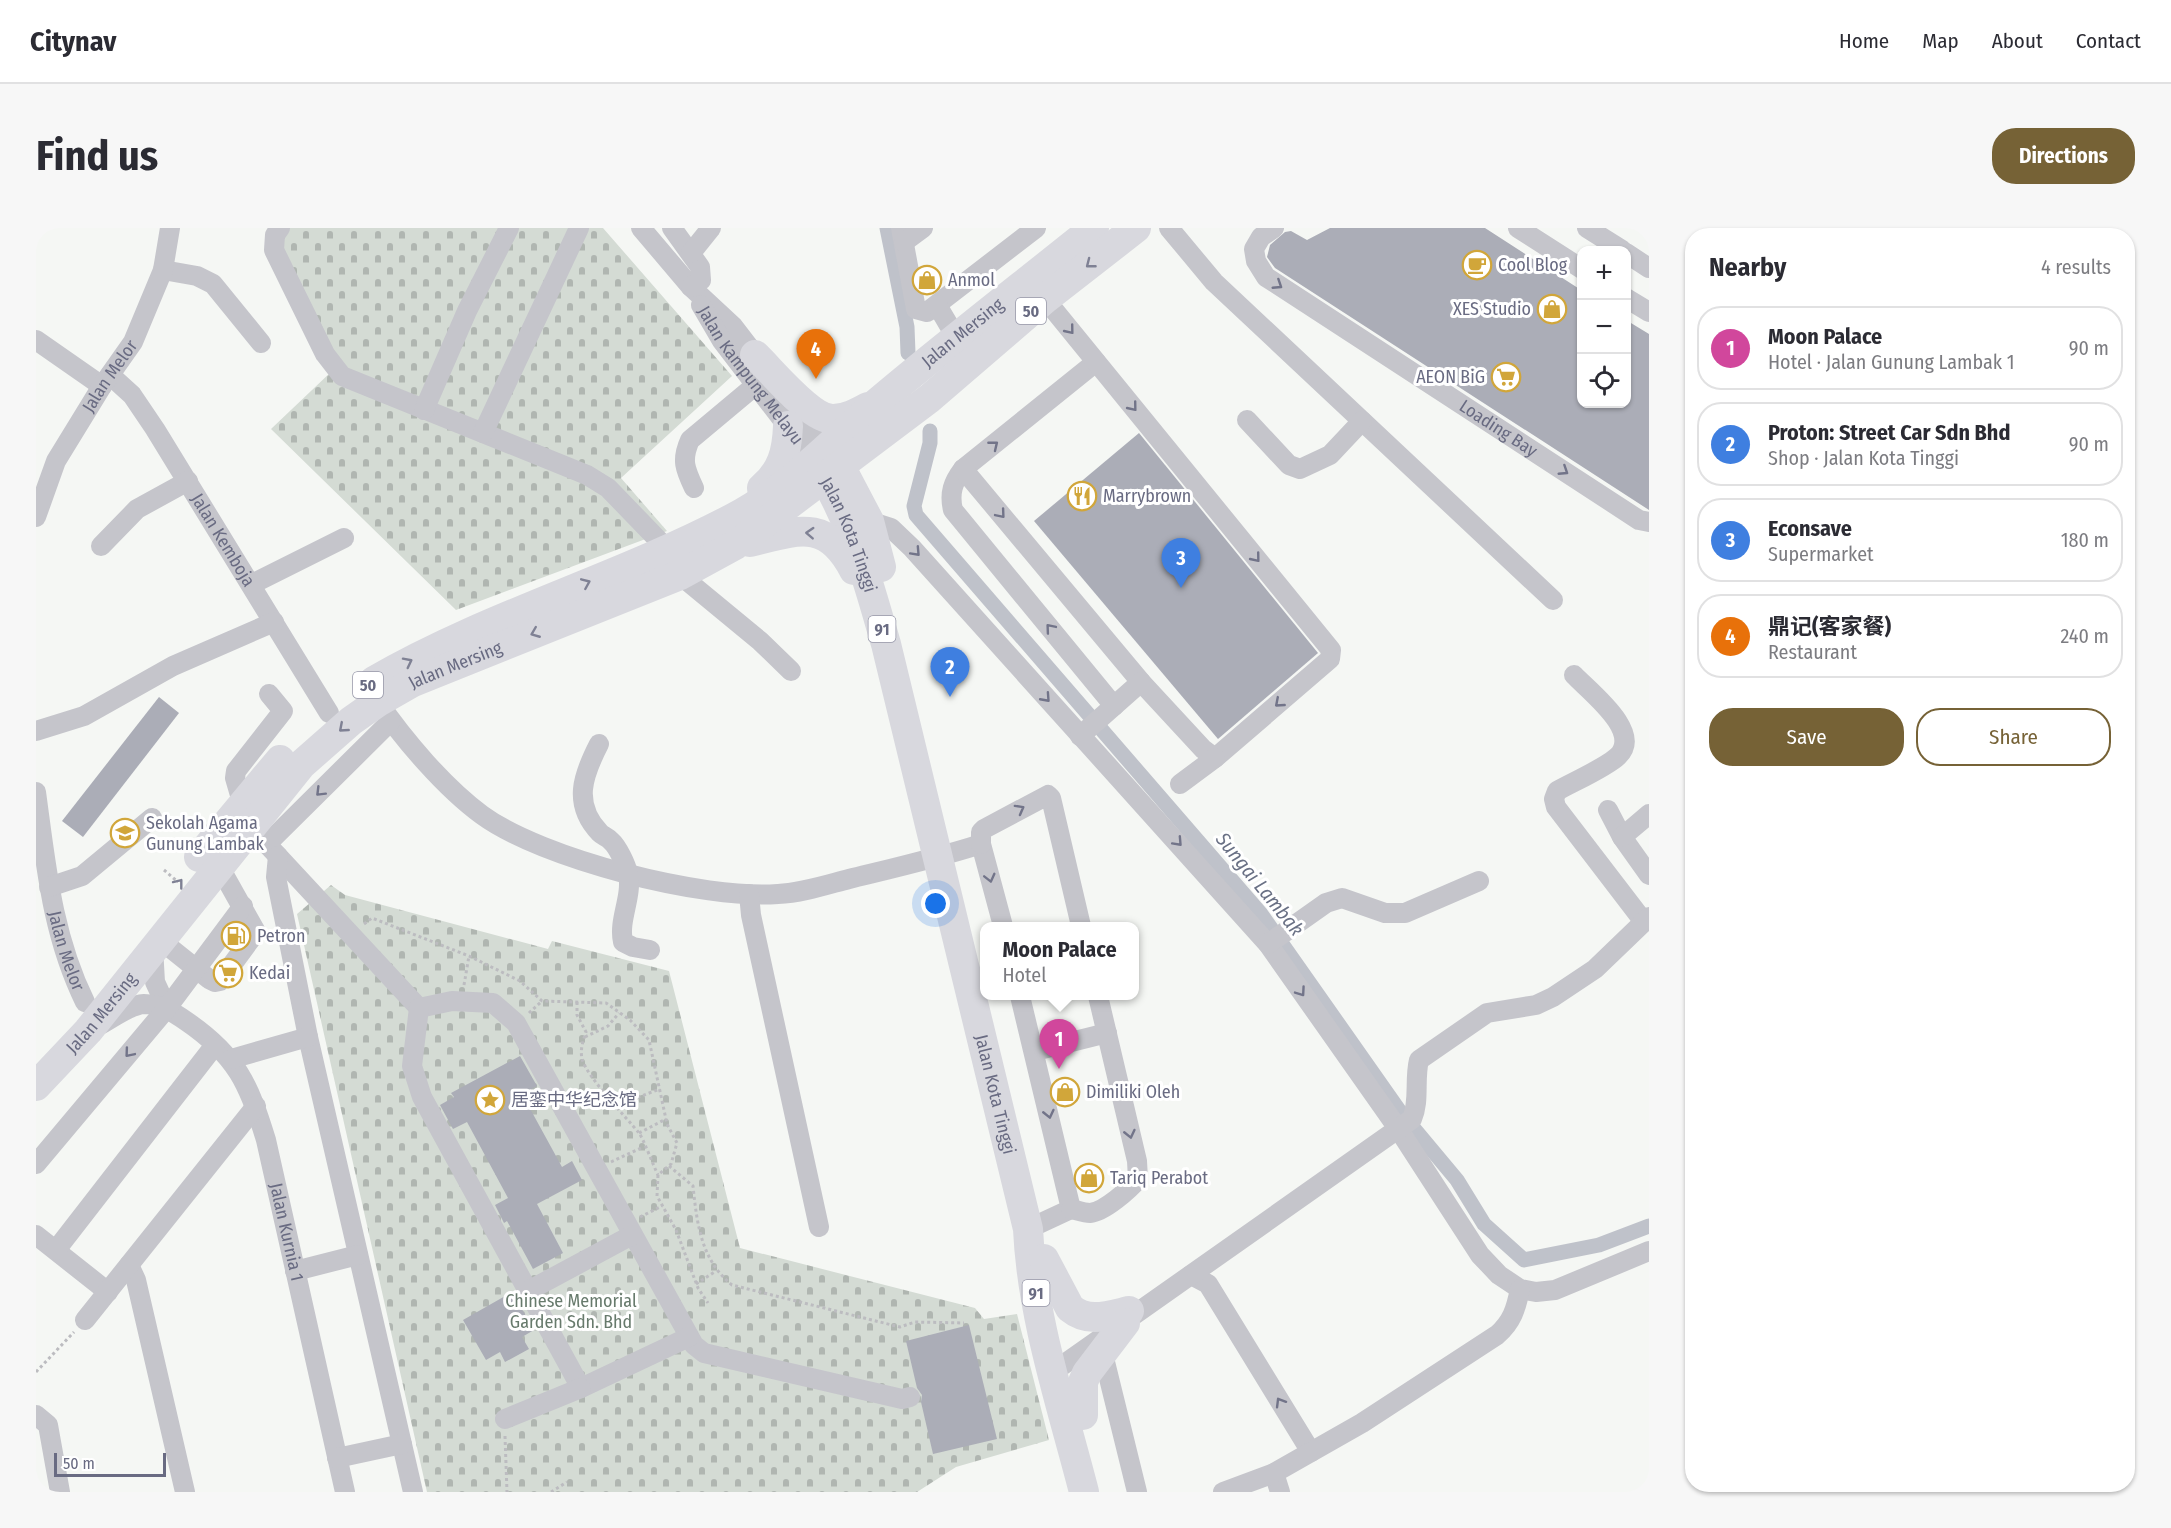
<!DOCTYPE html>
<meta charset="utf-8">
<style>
:root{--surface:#fff;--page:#f7f7f7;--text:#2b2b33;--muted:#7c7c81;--line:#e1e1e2;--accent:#766236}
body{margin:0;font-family:"Fira Sans Condensed","Noto Sans SC",sans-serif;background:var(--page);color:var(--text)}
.controls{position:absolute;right:18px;top:18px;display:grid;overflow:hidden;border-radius:12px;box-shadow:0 2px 4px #0004}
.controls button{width:54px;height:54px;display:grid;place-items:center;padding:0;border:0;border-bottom:2px solid var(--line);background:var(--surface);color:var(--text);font:30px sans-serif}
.scale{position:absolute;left:18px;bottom:15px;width:112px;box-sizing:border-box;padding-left:6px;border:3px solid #696b82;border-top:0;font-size:16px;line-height:21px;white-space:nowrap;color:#696b82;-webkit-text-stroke:4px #fff;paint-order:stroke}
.you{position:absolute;left:900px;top:676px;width:21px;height:21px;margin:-15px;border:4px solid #fff;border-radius:50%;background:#1a73e8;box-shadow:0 0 0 9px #1a73e833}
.badge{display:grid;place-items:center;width:39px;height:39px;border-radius:50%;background:var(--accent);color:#fff;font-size:20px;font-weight:700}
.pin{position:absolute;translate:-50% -50px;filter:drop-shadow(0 2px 3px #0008)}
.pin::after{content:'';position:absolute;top:32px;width:21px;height:18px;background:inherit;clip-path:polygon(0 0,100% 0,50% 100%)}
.popup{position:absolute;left:944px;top:694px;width:159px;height:78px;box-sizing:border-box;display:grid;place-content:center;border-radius:12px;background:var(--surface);filter:drop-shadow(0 2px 4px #0005);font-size:20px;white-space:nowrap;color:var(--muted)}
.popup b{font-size:22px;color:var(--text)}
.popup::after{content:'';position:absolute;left:50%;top:100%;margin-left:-12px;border:12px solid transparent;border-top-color:var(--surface)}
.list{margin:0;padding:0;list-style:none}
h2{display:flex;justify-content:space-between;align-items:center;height:78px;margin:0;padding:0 24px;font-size:26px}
h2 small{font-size:20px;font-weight:400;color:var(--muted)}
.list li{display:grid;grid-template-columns:39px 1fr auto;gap:18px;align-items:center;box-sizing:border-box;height:84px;margin:0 12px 12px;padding:0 12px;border:2px solid var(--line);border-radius:24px}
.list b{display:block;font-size:22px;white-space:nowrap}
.list p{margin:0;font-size:20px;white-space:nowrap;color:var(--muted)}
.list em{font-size:20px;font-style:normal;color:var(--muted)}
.actions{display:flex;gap:12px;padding:18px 24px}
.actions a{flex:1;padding:14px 0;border:2px solid var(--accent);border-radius:24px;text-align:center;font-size:21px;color:var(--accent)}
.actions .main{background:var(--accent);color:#fff}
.icon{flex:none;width:33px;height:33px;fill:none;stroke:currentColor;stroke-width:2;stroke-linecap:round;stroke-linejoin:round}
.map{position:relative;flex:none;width:1613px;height:1264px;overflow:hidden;border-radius:24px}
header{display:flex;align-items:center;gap:36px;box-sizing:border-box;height:84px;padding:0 30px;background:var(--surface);border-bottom:2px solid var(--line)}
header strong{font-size:28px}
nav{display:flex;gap:33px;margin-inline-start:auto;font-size:21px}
.intro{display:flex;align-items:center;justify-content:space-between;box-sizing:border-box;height:144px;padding:0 36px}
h1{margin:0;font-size:42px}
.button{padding:15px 27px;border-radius:24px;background:var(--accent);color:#fff;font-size:21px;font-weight:700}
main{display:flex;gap:36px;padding:0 36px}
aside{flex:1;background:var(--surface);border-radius:24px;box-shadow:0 2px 4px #0004}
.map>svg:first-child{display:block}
</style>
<header>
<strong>Citynav</strong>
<nav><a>Home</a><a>Map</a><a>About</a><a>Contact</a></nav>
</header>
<div class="intro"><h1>Find us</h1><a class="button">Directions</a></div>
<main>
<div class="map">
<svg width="1613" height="1264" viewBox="0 0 1613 1264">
<defs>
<pattern id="cemetery-stones" width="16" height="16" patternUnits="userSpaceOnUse" patternTransform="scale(1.5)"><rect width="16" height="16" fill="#d4dbd4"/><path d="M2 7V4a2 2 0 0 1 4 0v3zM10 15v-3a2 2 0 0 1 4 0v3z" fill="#b0b6b1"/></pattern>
</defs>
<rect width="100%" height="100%" fill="#f5f7f4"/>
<g fill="url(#cemetery-stones)">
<polygon points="233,0 567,0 696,148 585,250 631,303 420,382 235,201 296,143"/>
<polygon points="295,657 309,667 512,721 516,713 633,743 704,1020 939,1080 948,1091 981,1086 1013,1212 920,1239 881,1264 391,1264 261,686"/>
</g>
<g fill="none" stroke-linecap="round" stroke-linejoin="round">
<g stroke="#bfc2ca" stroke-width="15">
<polyline points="851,0 871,99 872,125"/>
<polyline points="894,203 894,215 878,278 880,287 1225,686 1365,885 1421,952 1448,996 1488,1032 1563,1017 1613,998"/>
</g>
</g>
<g fill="#abadb7">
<polygon points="1294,0 1449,0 1545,62 1545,176 1590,176 1590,92 1613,106 1613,282 1239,40 1231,29 1234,17 1249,4 1255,3 1271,12"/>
<polygon points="1103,205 1282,425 1182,511 998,293"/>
<polygon points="123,469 143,485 47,609 26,593"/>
<polygon points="484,828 501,858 486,866 526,939 536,933 546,952 501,976 527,1025 497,1041 471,993 468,995 459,977 472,970 431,894 417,901 404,877 418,869 415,865"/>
<polygon points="476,1064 498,1102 486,1109 493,1121 469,1134 464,1124 450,1132 427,1092"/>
<polygon points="933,1097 961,1211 897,1226 885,1174 886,1167 881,1160 870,1113"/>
</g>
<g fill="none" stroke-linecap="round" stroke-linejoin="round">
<g stroke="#bcbcc0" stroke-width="3" stroke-dasharray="3 3" stroke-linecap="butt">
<polyline points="128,642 142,654"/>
<polyline points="328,696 336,690 433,728 484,753 506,773 570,775 594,792 613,812 631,896 641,915 635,936 622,947 621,968 640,1002 662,1060 672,1075"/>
<polyline points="428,757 433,728"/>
<path d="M541 774V787L550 804C547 813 544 821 546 831 551 849 590 889 603 905 608 912 617 937 622 947"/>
<polyline points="493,785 506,773"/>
<polyline points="549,809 572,798 583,785"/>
<polyline points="579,878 624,861"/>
<polyline points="603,905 630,891"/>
<polyline points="575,934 607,919"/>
<path d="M633 938 657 958C661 996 665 1032 696 1057L864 1099 879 1094 928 1095"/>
<polyline points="604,989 626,978"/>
<polyline points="660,1056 680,1043"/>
<polyline points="0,1144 38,1104"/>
<polyline points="469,1208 471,1264"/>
<polyline points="515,1264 531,1254"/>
</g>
<g stroke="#c5c5cb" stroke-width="20">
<polyline points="244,0 239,7 238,22 289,126 306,148 551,247 572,260 631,321"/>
<polyline points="605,0 655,59 697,98 727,137"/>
<polyline points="636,0 664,39 665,52 655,59"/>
<polyline points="865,0 880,81 891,84 1000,0"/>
<polyline points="1133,0 1178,54 1517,372"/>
<path id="s1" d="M1238 0 1225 9 1218 21 1220 33 1230 49 1603 292 1613 294"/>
<polyline points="1482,0 1546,41"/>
<polyline points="1551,0 1586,22"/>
<polyline points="868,14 887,0"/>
<polyline points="655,25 675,0"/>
<polyline points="1590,25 1613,40"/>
<polyline points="127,42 161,48 177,56 225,115"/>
<polyline points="1590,70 1613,84"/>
<path id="s2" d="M665 77 686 113 778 233"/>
<polyline points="901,77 921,111"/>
<polyline points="0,112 66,158"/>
<path d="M1060 134 927 241C917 254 913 265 917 282L1078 478"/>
<path id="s3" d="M74 147 96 167 119 201 293 485"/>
<polyline points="759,179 792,221"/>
<polyline points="388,182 431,83 473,0"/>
<polyline points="1211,192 1253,237 1264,241 1294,227 1326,193"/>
<polyline points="447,205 543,0"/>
<polyline points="927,241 1105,454 1167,521 1179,530 1294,431 1295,422 1009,71"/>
<path d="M658 260C649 241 645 232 654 212L721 156"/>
<path id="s4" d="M0 289 20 233 66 158 97 114 127 42 134 0"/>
<polyline points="833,293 855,300 876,320 1232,716 1363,902 1444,1027 1463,1047 1484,1061 1500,1064 1519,1062 1613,1023"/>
<polyline points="65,318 101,281 152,253"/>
<polyline points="644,347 724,413 755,443"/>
<polyline points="216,356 308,310"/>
<path d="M1538 447C1554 464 1607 504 1582 528 1571 539 1537 554 1521 563L1518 571 1520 579 1608 694"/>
<path d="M342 474C368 512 409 560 446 587 506 631 668 672 742 666 766 665 790 657 813 651 858 640 902 630 945 616L967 698"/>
<polyline points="0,503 48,488 137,438 238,394"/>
<polyline points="1044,508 1105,454"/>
<path d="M563 516C547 547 536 576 564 605 567 608 572 609 575 613 582 619 590 637 592 645 597 669 582 691 587 714L597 719 614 722"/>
<polyline points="1144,556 1179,530"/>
<path id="s5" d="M0 564C10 637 16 707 49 774"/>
<polyline points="206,574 199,550 200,543 247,483 233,466"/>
<polyline points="1572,582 1586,609 1613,647"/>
<polyline points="214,598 383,780"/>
<polyline points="1586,609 1613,586"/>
<polyline points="231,616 355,493"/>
<polyline points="945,616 945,604 948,601 1012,567 1015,570 1045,698"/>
<polyline points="242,628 240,649 272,809 377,1264"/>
<polyline points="13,659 46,648 116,590"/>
<polyline points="713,666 715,687 783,999"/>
<polyline points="123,711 173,751 179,754 184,753 220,704 183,638"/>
<polyline points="1232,716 1290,675 1306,670 1349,685 1369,685 1443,653"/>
<polyline points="117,719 119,754 131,780"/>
<polyline points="984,768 1035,981 992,1001"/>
<polyline points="383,780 416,773 457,775 480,795 658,1117 668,1125 866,1171 874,1169"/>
<polyline points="383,780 376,838 386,869 545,1160 653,1109"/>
<path id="s6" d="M62 798C76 791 93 777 108 776 125 776 137 784 150 793 200 827 213 856 230 912L309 1264"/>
<polyline points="999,823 1071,805"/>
<polyline points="195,831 272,809"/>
<polyline points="0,936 131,780 207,678"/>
<path d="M1035 981C1040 982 1048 985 1054 985 1068 984 1094 961 1102 951L1101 933 1062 768"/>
<polyline points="0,1007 72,1064"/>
<polyline points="20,1022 179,817"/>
<polyline points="93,1037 100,1052 149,1264"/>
<polyline points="259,1043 322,1027"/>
<polyline points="1155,1047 1172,1056 1275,1224"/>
<polyline points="492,1063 596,1007"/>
<polyline points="49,1092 220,878"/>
<polyline points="1067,1126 1101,1264"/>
<path d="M1017 1144 1376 891C1384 873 1378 852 1383 832L1451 785 1500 777 1517 769 1559 741 1613 689"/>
<polyline points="0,1187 12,1197 24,1264"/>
<polyline points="469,1191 545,1160"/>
<polyline points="301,1230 366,1216"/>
<polyline points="1238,1245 1244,1264"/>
<path d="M1187 1264 1238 1245 1326 1195 1461 1107C1476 1094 1480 1081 1484 1061"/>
</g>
<g stroke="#d8d8de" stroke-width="30">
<path d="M719 127C736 143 774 191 797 191 810 191 821 185 832 179"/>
<path id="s7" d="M778 234C815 287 832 354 850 416L992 1001C996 1090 1026 1178 1048 1264"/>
<polyline points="802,234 833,293 845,339"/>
<path d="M726 260C746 243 751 224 752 198"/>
<path d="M714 314C762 302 791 290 818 342"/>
<path id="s8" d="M338 453C452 387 581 351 697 290 753 261 795 214 842 174 913 114 986 58 1058 0"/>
<polyline points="163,629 244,532"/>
<path id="s9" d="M0 858 52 803 265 537 315 493 342 474 377 454 644 347 699 317 894 170 1009 71 1100 0"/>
<path d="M1008 1031 1034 1080C1052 1095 1071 1088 1093 1083"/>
<polyline points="1047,1187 1047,1154 1051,1145 1089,1095"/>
</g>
</g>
<defs><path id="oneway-chevron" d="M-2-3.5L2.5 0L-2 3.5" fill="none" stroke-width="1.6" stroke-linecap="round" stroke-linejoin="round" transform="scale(1.5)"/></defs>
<g stroke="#7f8194">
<use href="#oneway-chevron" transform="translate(1054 36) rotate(142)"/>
<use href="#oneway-chevron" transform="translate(774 305) rotate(-177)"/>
<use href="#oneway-chevron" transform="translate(550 355) rotate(-23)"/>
<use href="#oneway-chevron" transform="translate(499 405) rotate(158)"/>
<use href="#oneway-chevron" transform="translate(372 434) rotate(-27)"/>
<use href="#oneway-chevron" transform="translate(307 500) rotate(139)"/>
<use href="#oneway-chevron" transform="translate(143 655) rotate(-52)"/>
</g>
<g stroke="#727489">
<use href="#oneway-chevron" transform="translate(1242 57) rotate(33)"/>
<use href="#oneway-chevron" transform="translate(1034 102) rotate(51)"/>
<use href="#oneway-chevron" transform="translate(1097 179) rotate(51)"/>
<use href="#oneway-chevron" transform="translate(958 217) rotate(-39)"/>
<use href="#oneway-chevron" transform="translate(1528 243) rotate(33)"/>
<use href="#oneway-chevron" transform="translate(965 286) rotate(50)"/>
<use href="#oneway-chevron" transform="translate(880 324) rotate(47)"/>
<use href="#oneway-chevron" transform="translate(1220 330) rotate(51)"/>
<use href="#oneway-chevron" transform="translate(1014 400) rotate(-130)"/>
<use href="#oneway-chevron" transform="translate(1010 470) rotate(48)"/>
<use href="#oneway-chevron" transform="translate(1243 475) rotate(139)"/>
<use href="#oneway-chevron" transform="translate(284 564) rotate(135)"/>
<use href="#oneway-chevron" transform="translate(984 581) rotate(-29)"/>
<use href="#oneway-chevron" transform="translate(1142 614) rotate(47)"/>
<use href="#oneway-chevron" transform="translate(954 650) rotate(76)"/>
<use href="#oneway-chevron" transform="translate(1265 764) rotate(55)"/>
<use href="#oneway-chevron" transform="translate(93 825) rotate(130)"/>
<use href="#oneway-chevron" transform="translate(1013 886) rotate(77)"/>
<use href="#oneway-chevron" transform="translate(1094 906) rotate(77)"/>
<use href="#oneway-chevron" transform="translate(1244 1174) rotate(-121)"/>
</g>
<defs>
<g id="cafe-ring" transform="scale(1.5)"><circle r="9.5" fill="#fff" stroke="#d1a63a" stroke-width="1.5"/><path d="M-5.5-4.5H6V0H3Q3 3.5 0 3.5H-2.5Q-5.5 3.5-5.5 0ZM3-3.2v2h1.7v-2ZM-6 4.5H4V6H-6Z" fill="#d1a63a"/></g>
<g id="shop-ring" transform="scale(1.5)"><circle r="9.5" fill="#fff" stroke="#d1a63a" stroke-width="1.5"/><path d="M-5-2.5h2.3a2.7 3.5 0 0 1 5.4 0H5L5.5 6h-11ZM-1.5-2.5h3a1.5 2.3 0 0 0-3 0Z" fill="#d1a63a"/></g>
<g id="supermarket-ring" transform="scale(1.5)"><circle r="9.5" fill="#fff" stroke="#d1a63a" stroke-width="1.5"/><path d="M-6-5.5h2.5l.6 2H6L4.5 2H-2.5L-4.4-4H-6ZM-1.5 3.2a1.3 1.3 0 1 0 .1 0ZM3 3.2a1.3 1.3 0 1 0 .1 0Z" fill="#d1a63a"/></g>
<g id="restaurant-ring" transform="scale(1.5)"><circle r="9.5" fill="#fff" stroke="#d1a63a" stroke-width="1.5"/><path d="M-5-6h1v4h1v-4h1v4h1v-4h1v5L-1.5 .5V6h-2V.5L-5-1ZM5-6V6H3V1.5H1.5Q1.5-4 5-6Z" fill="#d1a63a"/></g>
<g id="school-ring" transform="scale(1.5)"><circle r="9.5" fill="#fff" stroke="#d1a63a" stroke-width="1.5"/><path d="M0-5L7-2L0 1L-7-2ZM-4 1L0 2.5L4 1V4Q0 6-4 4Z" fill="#d1a63a"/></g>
<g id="fuel-ring" transform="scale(1.5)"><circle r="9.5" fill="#fff" stroke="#d1a63a" stroke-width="1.5"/><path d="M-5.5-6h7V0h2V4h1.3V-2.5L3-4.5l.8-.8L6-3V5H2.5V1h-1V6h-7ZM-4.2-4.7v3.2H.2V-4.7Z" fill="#d1a63a"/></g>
<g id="sight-ring" transform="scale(1.5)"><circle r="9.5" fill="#fff" stroke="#d1a63a" stroke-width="1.5"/><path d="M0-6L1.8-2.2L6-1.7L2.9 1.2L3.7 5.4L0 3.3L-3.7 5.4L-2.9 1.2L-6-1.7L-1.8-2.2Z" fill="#d1a63a"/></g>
</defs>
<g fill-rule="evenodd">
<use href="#cafe-ring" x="1441" y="37"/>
<use href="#shop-ring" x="891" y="52"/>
<use href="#shop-ring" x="1516" y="81"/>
<use href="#supermarket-ring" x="1470" y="149"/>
<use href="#restaurant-ring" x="1046" y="268"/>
<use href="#school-ring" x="89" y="605"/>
<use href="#fuel-ring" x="200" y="708"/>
<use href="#supermarket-ring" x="192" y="745"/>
<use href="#shop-ring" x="1029" y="864"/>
<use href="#sight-ring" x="454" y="872"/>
<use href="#shop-ring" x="1053" y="950"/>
</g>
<g text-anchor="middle" stroke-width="6" stroke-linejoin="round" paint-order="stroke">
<g fill="#fff" stroke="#9697a8" stroke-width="1.5">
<rect x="980" y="70" width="30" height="26" rx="4.5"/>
<rect x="832.5" y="388" width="27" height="26" rx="4.5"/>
<rect x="317" y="444" width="30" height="26" rx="4.5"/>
<rect x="986.5" y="1052" width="27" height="26" rx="4.5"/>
</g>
<g font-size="16" font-weight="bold" fill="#696b82">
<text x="995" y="89">50</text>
<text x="846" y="407">91</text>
<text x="332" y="463">50</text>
<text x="1000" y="1071">91</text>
</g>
<g font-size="18" fill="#696b82" stroke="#fff" text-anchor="start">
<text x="1462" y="43">Cool Blog</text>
<text x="912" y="58">Anmol</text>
<text x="1495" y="87" text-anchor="end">XES Studio</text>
<text x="1449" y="155" text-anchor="end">AEON BiG</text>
<text x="1067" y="274">Marrybrown</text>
<text x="110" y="601">Sekolah Agama<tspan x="110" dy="21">Gunung Lambak</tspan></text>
<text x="221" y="714">Petron</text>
<text x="213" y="751">Kedai</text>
<text x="1050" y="870">Dimiliki Oleh</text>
<text x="475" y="878">居銮中华纪念馆</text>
<text x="1074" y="956">Tariq Perabot</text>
</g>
<g font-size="18" fill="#696b82" stroke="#fff">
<text dy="6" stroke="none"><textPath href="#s8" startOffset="690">Jalan Mersing</textPath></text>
<text dy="6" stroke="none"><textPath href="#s2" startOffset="86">Jalan Kampung Melayu</textPath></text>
<text dy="6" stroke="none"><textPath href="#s4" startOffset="160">Jalan Melor</textPath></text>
<text dy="6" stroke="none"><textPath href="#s1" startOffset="338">Loading Bay</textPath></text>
<text dy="6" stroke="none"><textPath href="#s7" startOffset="81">Jalan Kota Tinggi</textPath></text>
<text dy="6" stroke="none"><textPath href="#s3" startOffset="201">Jalan Kemboja</textPath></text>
<text dy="6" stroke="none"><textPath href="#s9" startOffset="602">Jalan Mersing</textPath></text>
<text dy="6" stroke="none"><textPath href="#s5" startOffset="162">Jalan Melor</textPath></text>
<text dy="6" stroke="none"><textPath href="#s9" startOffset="98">Jalan Mersing</textPath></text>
<text dy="6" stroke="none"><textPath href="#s7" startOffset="660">Jalan Kota Tinggi</textPath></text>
<text dy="6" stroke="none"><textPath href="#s6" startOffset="339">Jalan Kurnia 1</textPath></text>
</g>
<g font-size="18" fill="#677a6c" stroke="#fff">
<text x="535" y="1079">Chinese Memorial<tspan x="535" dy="21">Garden Sdn. Bhd</tspan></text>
</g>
<g font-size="20" font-style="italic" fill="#6a7185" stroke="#fff">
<text transform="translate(1224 656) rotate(51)" y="7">Sungai Lambak</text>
</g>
</g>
</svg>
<div class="controls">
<button>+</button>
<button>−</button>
<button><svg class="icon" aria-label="locate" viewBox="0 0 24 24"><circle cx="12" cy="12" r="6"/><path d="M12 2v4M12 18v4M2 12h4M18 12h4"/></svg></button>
</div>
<div class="scale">50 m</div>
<div class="you"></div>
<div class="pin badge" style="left:1023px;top:841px;background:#d1479c">1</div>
<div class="popup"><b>Moon Palace</b>Hotel</div>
<div class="pin badge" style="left:914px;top:469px;background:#3f7fe0">2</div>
<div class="pin badge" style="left:1145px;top:360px;background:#3f7fe0">3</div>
<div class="pin badge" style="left:780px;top:151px;background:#e8710a">4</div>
</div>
<aside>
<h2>Nearby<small>4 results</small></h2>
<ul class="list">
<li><span class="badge" style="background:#d1479c">1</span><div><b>Moon Palace</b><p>Hotel · Jalan Gunung Lambak 1</p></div><em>90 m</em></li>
<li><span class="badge" style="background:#3f7fe0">2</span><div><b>Proton: Street Car Sdn Bhd</b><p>Shop · Jalan Kota Tinggi</p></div><em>90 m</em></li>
<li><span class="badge" style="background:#3f7fe0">3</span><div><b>Econsave</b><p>Supermarket</p></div><em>180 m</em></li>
<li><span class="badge" style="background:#e8710a">4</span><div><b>鼎记(客家餐)</b><p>Restaurant</p></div><em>240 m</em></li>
</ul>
<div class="actions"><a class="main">Save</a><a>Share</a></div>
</aside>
</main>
